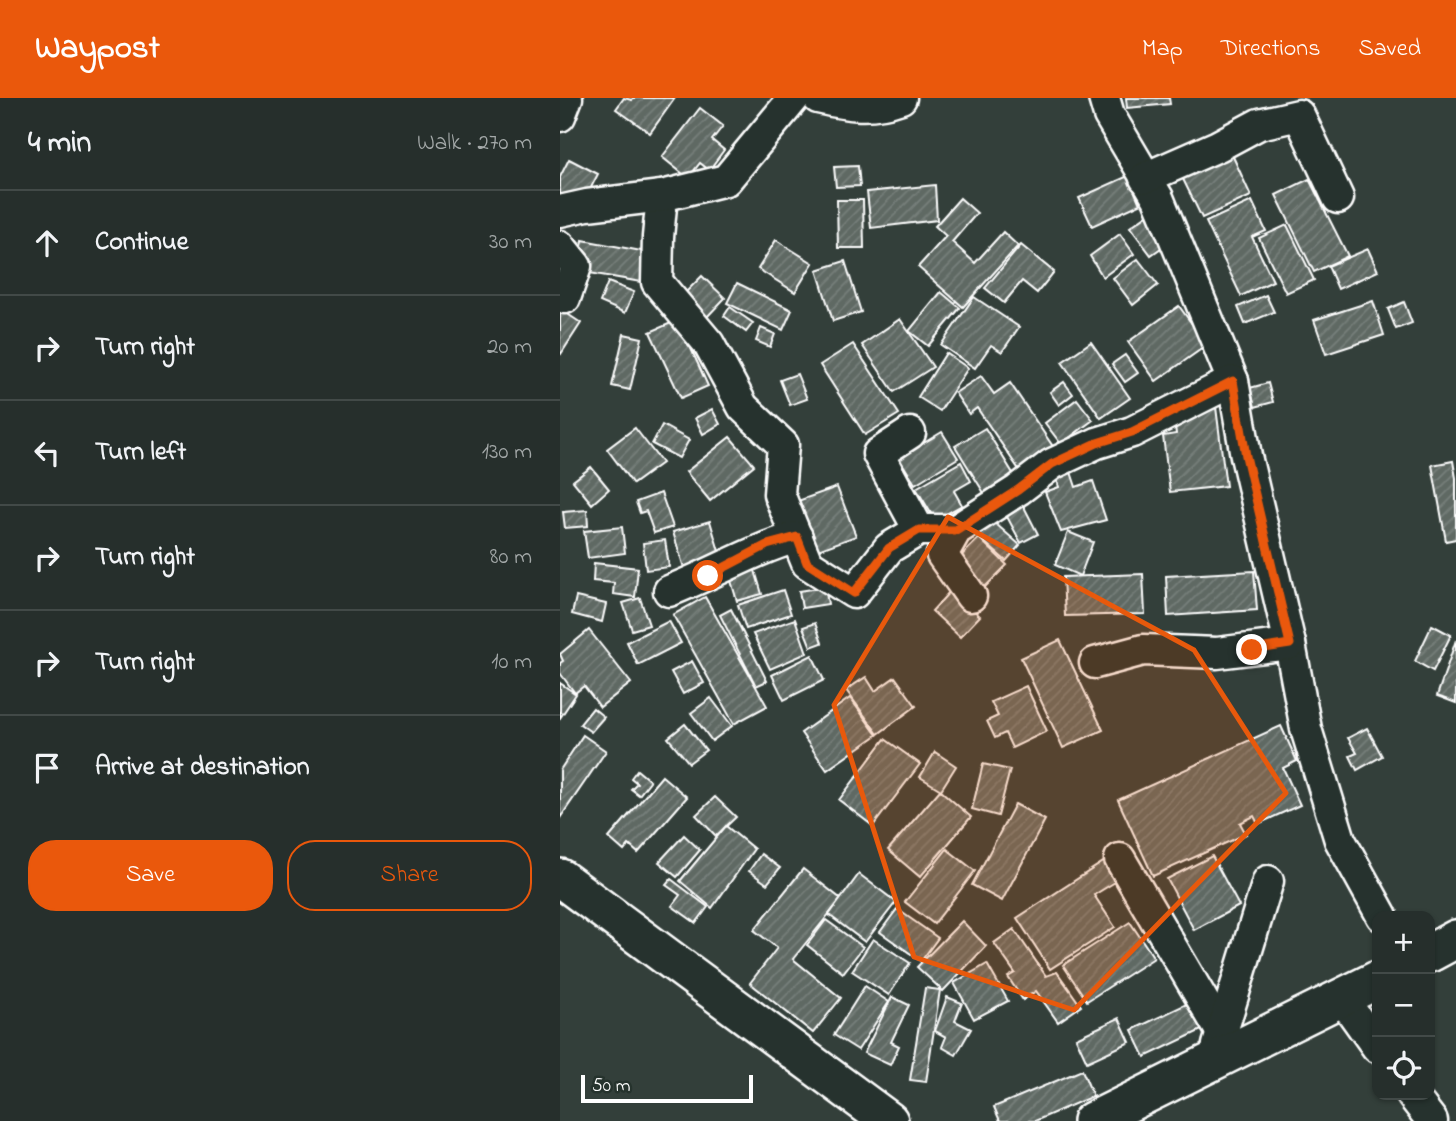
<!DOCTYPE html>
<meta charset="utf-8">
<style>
:root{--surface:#262f2c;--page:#2e3734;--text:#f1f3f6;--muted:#a4a9a9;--line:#424a48;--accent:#ea580c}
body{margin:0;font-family:"Indie Flower",sans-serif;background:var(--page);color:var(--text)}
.controls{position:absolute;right:21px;bottom:21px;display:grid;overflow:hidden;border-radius:14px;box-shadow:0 2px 5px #0004}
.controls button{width:63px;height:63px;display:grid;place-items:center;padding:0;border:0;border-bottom:2px solid var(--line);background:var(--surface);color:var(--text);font:35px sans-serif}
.scale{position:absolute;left:21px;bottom:18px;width:172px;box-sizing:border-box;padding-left:7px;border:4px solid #fff;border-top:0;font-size:19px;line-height:24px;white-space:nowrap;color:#fff;-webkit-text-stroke:5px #26332d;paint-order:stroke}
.stop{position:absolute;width:21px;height:21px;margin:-16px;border:5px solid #ea580c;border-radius:50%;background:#fff}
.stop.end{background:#ea580c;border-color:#fff;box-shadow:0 2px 7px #0008}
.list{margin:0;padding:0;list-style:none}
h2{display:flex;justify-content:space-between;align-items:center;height:91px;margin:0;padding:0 28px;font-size:30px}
h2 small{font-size:23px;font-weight:400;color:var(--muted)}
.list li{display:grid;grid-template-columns:46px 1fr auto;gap:21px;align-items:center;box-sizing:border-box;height:105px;padding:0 28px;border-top:2px solid var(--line)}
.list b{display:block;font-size:26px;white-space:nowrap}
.list em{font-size:23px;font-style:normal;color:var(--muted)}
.actions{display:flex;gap:14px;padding:21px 28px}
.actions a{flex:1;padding:16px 0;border:2px solid var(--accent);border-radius:28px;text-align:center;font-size:24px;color:var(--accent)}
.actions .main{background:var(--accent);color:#fff}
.icon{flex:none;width:38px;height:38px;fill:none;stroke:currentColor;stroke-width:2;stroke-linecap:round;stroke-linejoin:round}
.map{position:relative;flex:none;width:896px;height:1023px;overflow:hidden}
header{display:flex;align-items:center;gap:42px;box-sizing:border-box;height:98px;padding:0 35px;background:var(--accent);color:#fff}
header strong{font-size:33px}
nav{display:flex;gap:38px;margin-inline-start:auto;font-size:24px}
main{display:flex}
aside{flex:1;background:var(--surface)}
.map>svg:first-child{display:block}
</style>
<header>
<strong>Waypost</strong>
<nav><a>Map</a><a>Directions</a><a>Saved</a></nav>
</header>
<main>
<aside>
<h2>4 min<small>Walk · 270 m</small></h2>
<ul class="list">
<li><svg class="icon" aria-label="ahead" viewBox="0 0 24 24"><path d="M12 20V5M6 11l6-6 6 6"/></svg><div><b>Continue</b></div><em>30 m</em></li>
<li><svg class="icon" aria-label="right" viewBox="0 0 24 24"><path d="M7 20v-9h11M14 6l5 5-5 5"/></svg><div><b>Turn right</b></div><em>20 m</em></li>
<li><svg class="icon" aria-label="left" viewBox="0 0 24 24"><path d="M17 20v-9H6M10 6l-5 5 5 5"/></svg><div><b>Turn left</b></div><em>130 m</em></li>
<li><svg class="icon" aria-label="right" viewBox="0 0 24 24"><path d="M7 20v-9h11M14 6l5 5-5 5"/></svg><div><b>Turn right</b></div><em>80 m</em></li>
<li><svg class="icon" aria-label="right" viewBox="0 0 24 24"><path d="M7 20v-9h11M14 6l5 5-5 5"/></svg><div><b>Turn right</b></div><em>10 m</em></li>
<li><svg class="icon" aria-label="arrive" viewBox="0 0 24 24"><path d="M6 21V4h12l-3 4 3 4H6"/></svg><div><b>Arrive at destination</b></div></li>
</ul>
<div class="actions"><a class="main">Save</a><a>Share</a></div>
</aside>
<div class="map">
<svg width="896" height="1023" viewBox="0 0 896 1023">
<defs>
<pattern id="building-hatch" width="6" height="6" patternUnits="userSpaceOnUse" patternTransform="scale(1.75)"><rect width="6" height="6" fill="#5f6964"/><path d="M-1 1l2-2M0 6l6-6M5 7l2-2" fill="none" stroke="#77807b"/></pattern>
</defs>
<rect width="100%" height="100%" fill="#333f3a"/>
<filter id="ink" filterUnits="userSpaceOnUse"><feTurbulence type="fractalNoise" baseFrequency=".0143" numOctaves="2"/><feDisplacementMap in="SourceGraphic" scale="14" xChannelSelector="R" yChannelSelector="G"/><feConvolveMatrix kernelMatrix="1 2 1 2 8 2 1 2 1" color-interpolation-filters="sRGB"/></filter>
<g filter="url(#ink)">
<g fill="url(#building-hatch)" stroke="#fff" stroke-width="2">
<polygon points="64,0 72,2 73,0 115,0 90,35 56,11"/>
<polygon points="566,0 609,0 610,6 567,10"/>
<polygon points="140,10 163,28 152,42 164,52 149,72 140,65 128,80 102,59"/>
<polygon points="670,52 691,98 642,120 620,75"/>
<polygon points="9,61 38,76 20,111 0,101 0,79"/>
<polygon points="298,68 300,88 276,89 274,69"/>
<polygon points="568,78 580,106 532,128 519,100"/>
<polygon points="749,81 788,158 754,174 716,97"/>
<polygon points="375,87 377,122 311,130 307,94"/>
<polygon points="400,100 417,115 392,144 415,165 443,134 458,148 403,209 358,169 386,138 375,128"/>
<polygon points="277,102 303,102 304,150 278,150"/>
<polygon points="692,103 706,133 692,139 713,183 681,198 646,124"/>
<polygon points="587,117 608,145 591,157 570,129"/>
<polygon points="727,127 754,182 726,195 699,140"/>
<polygon points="560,136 574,156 543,179 530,158"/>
<polygon points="23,142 92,155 87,185 18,173"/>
<polygon points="216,142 253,165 235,194 198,171"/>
<polygon points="461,147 494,174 477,195 462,183 444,205 425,190"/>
<polygon points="808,151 818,173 778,191 768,168"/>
<polygon points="578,161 598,187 573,207 553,180"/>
<polygon points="285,163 301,214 273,223 257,172"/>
<polygon points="142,178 165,200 145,221 122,198"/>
<polygon points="48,184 74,194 65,215 40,204"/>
<polygon points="177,185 232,212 223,232 167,205"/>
<polygon points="381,194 400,210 368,248 349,233"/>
<polygon points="706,197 714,214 685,226 678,209"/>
<polygon points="414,199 459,229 442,254 431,247 415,270 381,247"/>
<polygon points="813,203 824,237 766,256 754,222"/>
<polygon points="844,204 852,225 836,231 828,211"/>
<polygon points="619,208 647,247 596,283 568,244"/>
<polygon points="170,209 193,225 186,234 164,218"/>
<polygon points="0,211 21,225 1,256 0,255"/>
<polygon points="340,221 373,269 334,294 302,247"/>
<polygon points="118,222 148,288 121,300 90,234"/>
<polygon points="201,230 215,236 210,249 196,243"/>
<polygon points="64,236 82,240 70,292 52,288"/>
<polygon points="531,244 570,300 541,320 502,264"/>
<polygon points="293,246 339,316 305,337 260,267"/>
<polygon points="386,255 408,270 380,313 358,299"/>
<polygon points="565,257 578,275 565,284 552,266"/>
<polygon points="237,276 247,301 230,307 220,282"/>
<polygon points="421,278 434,296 450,285 494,350 460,373 417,310 409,316 395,295"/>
<polygon points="504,284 513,296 499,307 490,294"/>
<polygon points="708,285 713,304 695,309 690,290"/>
<polygon points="517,301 533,322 501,346 485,325"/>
<polygon points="656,309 666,388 610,394 603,338 616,336 613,314"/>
<polygon points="152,311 160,326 143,336 135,320"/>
<polygon points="102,327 129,342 119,360 92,346"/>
<polygon points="75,330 102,365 73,386 47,351"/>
<polygon points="425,330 454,377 424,395 395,348"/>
<polygon points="382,334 398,360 355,386 339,360"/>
<polygon points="170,339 194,367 150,403 126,374"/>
<polygon points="893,363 896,380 896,441 886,443 872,367"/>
<polygon points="401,364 411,383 394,393 402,407 375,422 356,390"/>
<polygon points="31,369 49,391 32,406 13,383"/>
<polygon points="510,371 516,389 533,383 546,422 501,434 485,394 499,389 495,375"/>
<polygon points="277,389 296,438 250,455 232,405"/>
<polygon points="101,395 113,429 94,435 86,413 80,415 76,404"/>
<polygon points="461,403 478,436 461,445 444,413"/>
<polygon points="27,412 28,428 5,430 3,414"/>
<polygon points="428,419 460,447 446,463 414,435"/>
<polygon points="150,423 161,460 124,470 113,434"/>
<polygon points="62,429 65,455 28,460 24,433"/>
<polygon points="508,434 533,444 520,478 495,467"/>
<polygon points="419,440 447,467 422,492 394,465"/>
<polygon points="105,442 109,469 86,472 83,445"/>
<polygon points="34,465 78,470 75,499 53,496 54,485 33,483"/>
<polygon points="194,469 202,496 177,503 169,476"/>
<polygon points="694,473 697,512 608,518 606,478"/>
<polygon points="583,476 585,516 505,518 503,479"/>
<polygon points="265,489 268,506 242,510 239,493"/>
<polygon points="223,492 231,516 186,531 178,507"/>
<polygon points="391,492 420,518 400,539 372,513"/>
<polygon points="16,499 46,506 42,524 12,516"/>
<polygon points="145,499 207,608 174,626 113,517"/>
<polygon points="80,500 89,527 72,532 63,505"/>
<polygon points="171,511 207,583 196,588 160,517"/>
<polygon points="235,521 247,555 210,571 193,536"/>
<polygon points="109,523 121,545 78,567 67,544"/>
<polygon points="255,525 262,545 251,549 243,529"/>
<polygon points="872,527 891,537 873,573 855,563"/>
<polygon points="29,532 71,585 40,609 24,588 15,595 0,575 0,565 3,563 0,556"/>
<polygon points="500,542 543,632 503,650 461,560"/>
<polygon points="896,542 896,605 877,598"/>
<polygon points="252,557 264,582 224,602 212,577"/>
<polygon points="132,563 144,585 123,596 111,574"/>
<polygon points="306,579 315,593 335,579 356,608 318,636 286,592"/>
<polygon points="0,585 16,596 0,620"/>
<polygon points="466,588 487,633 452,650 445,635 435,640 427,623 438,618 431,604"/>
<polygon points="151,600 172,628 152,643 131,615"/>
<polygon points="290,600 317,637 267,672 241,635"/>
<polygon points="33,610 44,619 31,634 20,626"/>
<polygon points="125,626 146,652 129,665 108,640"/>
<polygon points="721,628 737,663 723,670 740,707 698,726 694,718 680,725 686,736 593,778 558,702"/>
<polygon points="807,630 822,658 797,672 790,658 797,655 788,640"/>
<polygon points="23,637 46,653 0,720 0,672"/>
<polygon points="325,641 360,666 313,728 279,702"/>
<polygon points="375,654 396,668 381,692 360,679"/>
<polygon points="423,666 450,672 438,718 412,711"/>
<polygon points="77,672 90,683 79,697 71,691 77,685 71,680"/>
<polygon points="102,678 127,699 78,755 69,747 64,753 49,740"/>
<polygon points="380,692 411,719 360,779 328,752"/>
<polygon points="155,699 176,719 156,738 136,717"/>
<polygon points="455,706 485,722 442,803 412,787"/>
<polygon points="166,728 194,751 152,810 120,783"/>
<polygon points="124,737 140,752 117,779 99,764"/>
<polygon points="387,751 415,773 374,826 345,804"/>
<polygon points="201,756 220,770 207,786 189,773"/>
<polygon points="652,758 679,808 634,832 607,781"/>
<polygon points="548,761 560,781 534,797 555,829 490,871 457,820"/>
<polygon points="243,771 281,801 233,861 281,900 253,935 190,885 217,850 194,832"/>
<polygon points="299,776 336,804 305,844 269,817"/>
<polygon points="111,781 148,809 136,825 112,808 120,797 106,787"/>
<polygon points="337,811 378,840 361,863 320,834"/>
<polygon points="266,822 303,849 283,875 247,847"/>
<polygon points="402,823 426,848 383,893 357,869"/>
<polygon points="570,824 594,860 527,903 503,867"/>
<polygon points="454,831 486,878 497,874 521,908 498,924 476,893 463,902 448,879 455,875 434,845"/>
<polygon points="313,841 350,865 329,897 292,873"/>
<polygon points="427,866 448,903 414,921 394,885"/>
<polygon points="305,888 329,904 298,952 274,937"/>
<polygon points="365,890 380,892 366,984 350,982"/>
<polygon points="332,899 349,907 331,944 339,948 330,967 304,955"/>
<polygon points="387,899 402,905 395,923 411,931 396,957 382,949 386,939 375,933"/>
<polygon points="637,901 650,928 585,959 572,932"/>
<polygon points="559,920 570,944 527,964 516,940"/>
<polygon points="522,972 533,998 475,1023 440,1023 434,1009"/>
</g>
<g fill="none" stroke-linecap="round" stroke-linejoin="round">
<g stroke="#fff" stroke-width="35">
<g id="minor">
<path d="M258 0C289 7 310 11 341 0"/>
<polyline points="544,0 549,17 598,100 673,283 686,358 730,546 746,631 780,742 822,818"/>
<polyline points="0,18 7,0"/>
<polyline points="585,80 658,48 699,26 739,17 778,100"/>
<polyline points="102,98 98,139 97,184 149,246 183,309 223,347 219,396 247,465 294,495 329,450 359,432 396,432"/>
<polyline points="0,113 27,107 102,98 166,82 234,0"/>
<polyline points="0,148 16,168 5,200"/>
<polyline points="350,335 318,356 359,432"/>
<path d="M109 493C153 476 192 452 237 439"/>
<polyline points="411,498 382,457 396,432 458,392 492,366 537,345 572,334 673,283"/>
<polyline points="535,565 583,552 657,555 730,546"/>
<polyline points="560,761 662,935"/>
<polyline points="782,900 817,949"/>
<polyline points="658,947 708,783"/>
<polyline points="852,997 872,1023"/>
</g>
</g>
<g stroke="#fff" stroke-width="42">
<g id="major">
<polyline points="0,780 329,1023"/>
<polyline points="870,855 896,841"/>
<polyline points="532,1023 817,882"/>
</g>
</g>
<use href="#minor" stroke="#26332d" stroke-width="30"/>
<use href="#major" stroke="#26332d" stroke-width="37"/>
</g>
</g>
<g fill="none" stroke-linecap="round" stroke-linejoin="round" filter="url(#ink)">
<polyline stroke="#ea580c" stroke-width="9" points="148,478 207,447 237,439 247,465 294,495 329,450 359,432 396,432 458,392 492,366 537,345 572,334 673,283 686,358 730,546 692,552"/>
</g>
<path fill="#e8590c" fill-opacity="0.2" stroke="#e8590c" stroke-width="5" stroke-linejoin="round" d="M388 419 634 552 726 695 514 912 354 859 274 607Z"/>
</svg>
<div class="controls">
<button>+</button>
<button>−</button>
<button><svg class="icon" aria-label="locate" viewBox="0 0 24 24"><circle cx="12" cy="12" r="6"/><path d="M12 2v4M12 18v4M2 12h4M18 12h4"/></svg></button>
</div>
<div class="scale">50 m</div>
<div class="stop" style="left:148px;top:478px"></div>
<div class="stop end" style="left:692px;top:552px"></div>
</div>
</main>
